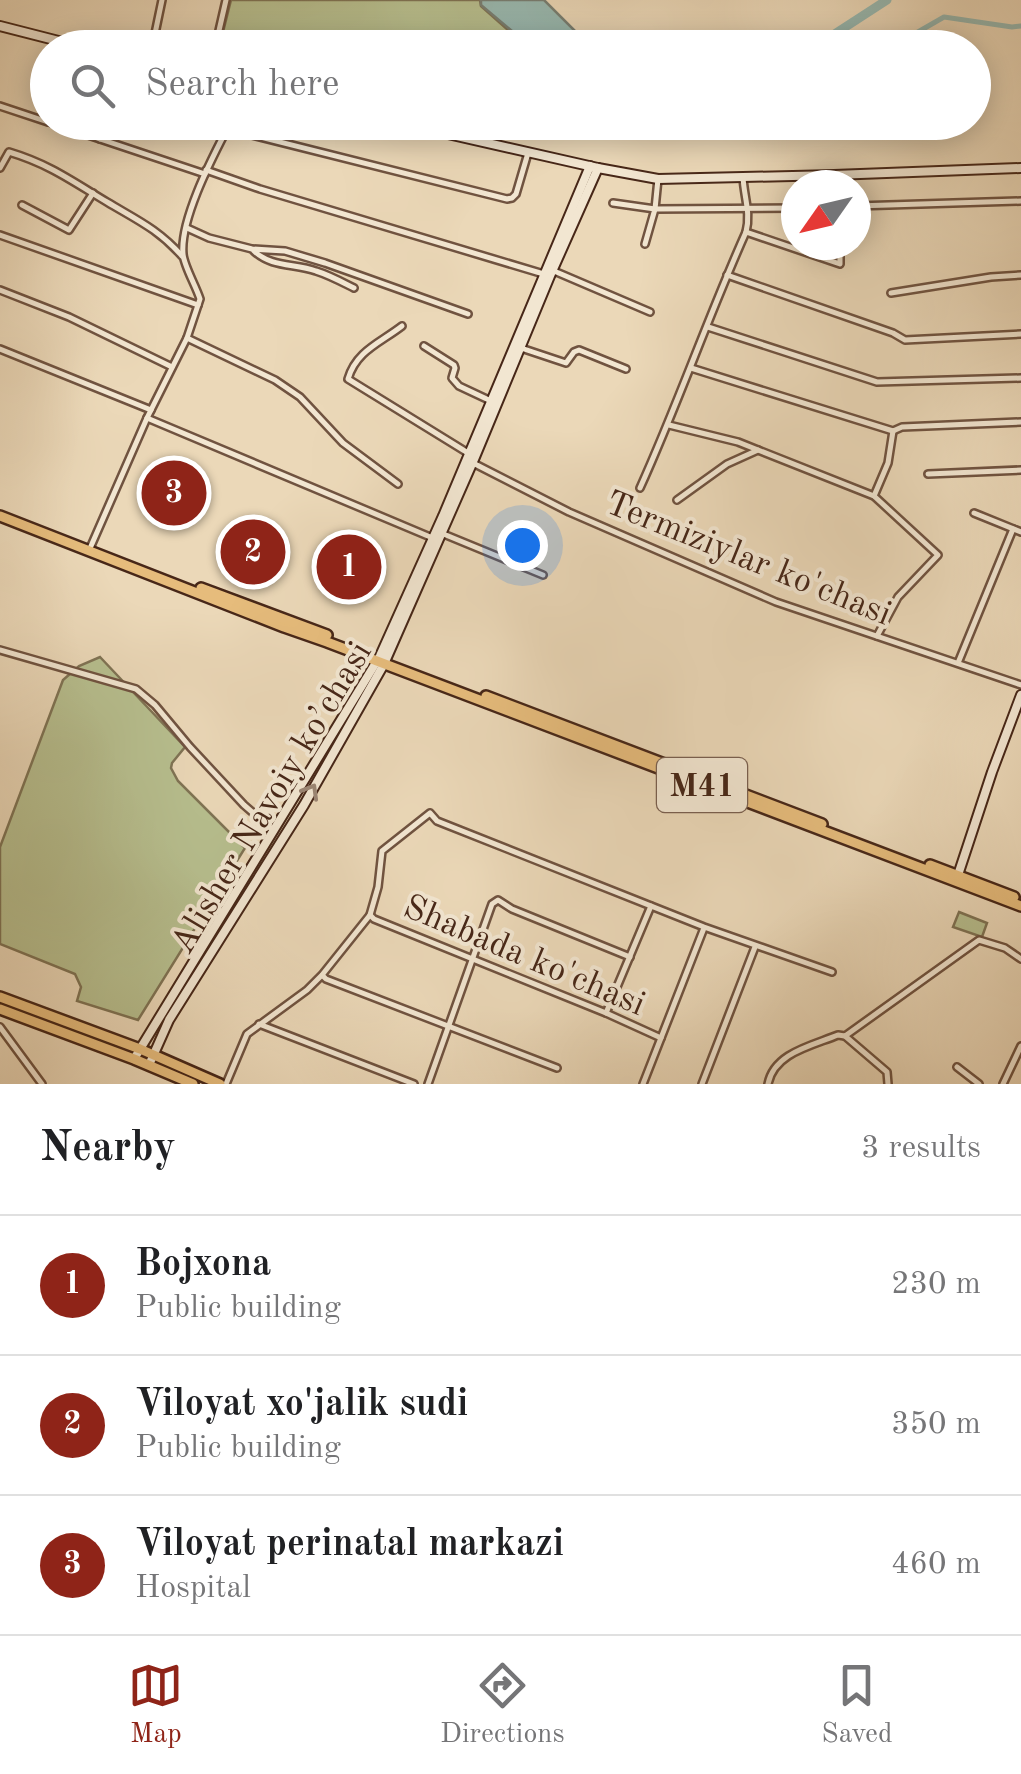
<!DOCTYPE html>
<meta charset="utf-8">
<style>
:root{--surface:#fff;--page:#f2f2f2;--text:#202124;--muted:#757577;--line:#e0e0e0;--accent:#8f2418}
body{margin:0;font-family:"Old Standard TT",serif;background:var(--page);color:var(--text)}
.compass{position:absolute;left:781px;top:170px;width:90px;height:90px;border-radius:50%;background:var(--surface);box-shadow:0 5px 25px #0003;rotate:236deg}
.you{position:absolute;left:522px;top:545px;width:35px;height:35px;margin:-25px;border:8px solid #fff;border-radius:50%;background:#1a73e8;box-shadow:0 0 0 15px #1a73e833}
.badge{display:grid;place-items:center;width:65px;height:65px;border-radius:50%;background:var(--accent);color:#fff;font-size:32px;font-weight:700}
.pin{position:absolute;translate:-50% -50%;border:5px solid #fff;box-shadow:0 2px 10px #0006}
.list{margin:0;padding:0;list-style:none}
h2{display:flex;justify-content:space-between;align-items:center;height:130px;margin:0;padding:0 40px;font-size:42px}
h2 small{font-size:32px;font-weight:400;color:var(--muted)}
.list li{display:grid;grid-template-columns:65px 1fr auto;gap:30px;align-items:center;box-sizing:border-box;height:140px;padding:0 40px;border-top:2px solid var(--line)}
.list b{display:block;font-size:38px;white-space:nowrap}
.list p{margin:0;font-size:32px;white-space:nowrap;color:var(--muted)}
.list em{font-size:32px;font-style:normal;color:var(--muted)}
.icon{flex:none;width:55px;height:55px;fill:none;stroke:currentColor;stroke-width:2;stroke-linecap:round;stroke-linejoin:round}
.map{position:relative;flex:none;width:1021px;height:1084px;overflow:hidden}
.search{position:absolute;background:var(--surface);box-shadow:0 5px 25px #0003;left:30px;right:30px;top:30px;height:110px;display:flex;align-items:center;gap:25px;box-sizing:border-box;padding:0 35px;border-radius:55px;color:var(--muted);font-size:38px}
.sheet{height:550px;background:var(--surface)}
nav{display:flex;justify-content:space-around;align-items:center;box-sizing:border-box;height:140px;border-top:2px solid var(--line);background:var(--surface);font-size:28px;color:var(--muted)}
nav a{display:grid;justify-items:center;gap:5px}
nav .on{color:var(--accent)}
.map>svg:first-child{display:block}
</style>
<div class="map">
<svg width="1021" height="1084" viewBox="0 0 1021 1084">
<rect width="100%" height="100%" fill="#ebd8b8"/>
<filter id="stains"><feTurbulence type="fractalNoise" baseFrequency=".002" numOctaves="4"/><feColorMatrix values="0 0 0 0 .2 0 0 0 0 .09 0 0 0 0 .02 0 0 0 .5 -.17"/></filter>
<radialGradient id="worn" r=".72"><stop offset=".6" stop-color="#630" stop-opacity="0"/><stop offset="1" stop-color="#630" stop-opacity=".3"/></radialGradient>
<g fill="#b7bf8f" stroke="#7f7354" stroke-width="2.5">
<polygon points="231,0 480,0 481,6 519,40 519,48 219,48"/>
<polygon points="100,657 185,747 172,763 171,768 178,781 245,848 138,1020 77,1001 81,987 75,974 0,944 0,847 63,680 79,666"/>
<polygon points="959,912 987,923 982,937 953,927"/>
</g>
<polygon fill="#98b9b1" stroke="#787f74" stroke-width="2.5" points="481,0 544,0 583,39 594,47 531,47 481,5"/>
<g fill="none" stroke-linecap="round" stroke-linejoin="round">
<polyline stroke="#98b9b1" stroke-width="5" points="890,48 944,17 1012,27 1021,26"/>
<polyline stroke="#98b9b1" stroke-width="9" points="813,48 887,0"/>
<g stroke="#705340" stroke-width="10">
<g id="street">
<polyline points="152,48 162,0"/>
<polyline points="215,48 226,0"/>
<polyline points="0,106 48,122"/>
<polyline points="49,122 205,174"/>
<polyline points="224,128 507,199 512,198 516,194 528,153"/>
<polyline points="100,139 104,122"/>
<path d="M0 168 9 152C49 164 72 181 107 202 137 220 158 229 182 256"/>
<polyline points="206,170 260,189 547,275"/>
<path d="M743 177C744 197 751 213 746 232"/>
<polyline points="658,179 655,209 796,208"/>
<polyline points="613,203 655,209 645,244"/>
<polyline points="22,205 69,230 93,193"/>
<polyline points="856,206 1021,201"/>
<polyline points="187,228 209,238 252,249 285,251 325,263 468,314"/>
<polyline points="0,235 198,305"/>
<path d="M254 251C272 268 295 263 316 271 329 275 342 282 354 288"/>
<polyline points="554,271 650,312"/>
<polyline points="727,275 893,333 905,340 1021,334"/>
<polyline points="0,290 69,317 172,367"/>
<polyline points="891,293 991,277 1021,275"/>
<path d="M402 326C380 343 356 351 348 379L468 453"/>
<polyline points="708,327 877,382 1021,378"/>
<polyline points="187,338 275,380 300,397 343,443 398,484"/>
<polyline points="424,346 454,365 455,368 452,378 459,386 491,401"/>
<polyline points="518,347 566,363 574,352 579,350 626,369"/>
<polyline points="0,349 151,410"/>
<polyline points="691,368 893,431 902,427 1021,422"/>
<polyline points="147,418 435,539"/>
<polyline points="669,425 738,442 874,496 938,555 898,597 877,636"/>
<polyline points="473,463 569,512 776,602 1021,685"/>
<polyline points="928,474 1021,470"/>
<path d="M640 488C678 404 708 317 746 232L840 264V245"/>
<polyline points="874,496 888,463 893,431"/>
<polyline points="677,500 727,464 758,450"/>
<polyline points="974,513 1021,532"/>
<polyline points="441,533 543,575"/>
<path d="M91 546 147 418 187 338 200 299C196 286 184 266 183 254 180 221 210 162 225 133L222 122"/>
<polyline points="0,650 136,689 155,705 190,747 244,805 274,831"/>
<polyline points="958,663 1013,529"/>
<polyline points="370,915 374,919 606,1013 661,1038"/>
<polyline points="323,976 326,979 557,1068"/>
<polyline points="606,1013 651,906"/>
<polyline points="259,1024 414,1084"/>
<polyline points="0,1027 42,1084"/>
<polyline points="845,1036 887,1072 888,1084"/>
<polyline points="957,1067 979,1084"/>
<polyline points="226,1084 247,1034 307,990 322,975 370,915 378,887 382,851 430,813 437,821 704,927 832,972"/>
<polyline points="428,1084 492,904 498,900 512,909 630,957"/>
<polyline points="643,1084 704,928"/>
<polyline points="702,1084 755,947"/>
<path d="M768 1084C774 1053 811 1046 838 1035L845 1036 979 940 1005 948 1021 959"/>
<polyline points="1003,1084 1021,1046"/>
</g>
</g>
<g stroke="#472718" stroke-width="12">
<g id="secondary">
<polyline points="0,26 86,48"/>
<polyline points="395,122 598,168 658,179 834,175 1021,168"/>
<polyline points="957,878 992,772 1021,695"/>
<polyline points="134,1059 380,656 443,516 590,166"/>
<polyline points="149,1065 169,1020 304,805 384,664 475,457 550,276 598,168"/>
</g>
</g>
<g stroke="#472718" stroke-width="14">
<g id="primary">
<polyline points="0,516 284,627 327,642 1021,906"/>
<polyline points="201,588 327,635"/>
<polyline points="486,696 822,824"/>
<polyline points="930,865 1014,897"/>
<polyline points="0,997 140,1049 220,1084"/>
<polyline points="0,1009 134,1059 193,1084"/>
</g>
</g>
<use href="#street" stroke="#f2e6d1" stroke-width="5"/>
<use href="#secondary" stroke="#f2e6d1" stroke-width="8"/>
<use href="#primary" stroke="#e6bc7c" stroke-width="9"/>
</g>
<defs><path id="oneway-chevron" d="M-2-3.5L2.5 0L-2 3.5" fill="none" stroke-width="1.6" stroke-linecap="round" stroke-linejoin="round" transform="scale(2.5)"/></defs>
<use stroke="#9c8674" href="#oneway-chevron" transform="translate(311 791) rotate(-60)"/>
<g text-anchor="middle" stroke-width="8" stroke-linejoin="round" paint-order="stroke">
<rect fill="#f2e6d1" stroke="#7a6050" stroke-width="2.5" x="657" y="758" width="90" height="54" rx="8"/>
<g font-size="32" font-weight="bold" fill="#472718">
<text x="702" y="796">M41</text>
</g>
<g font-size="35" fill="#472718" stroke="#f2e6d1">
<text transform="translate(749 557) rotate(22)" y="12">Termiziylar ko'chasi</text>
<text transform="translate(270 797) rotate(-59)" y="12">Alisher Navoiy ko’chasi</text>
<text transform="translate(525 954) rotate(23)" y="12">Shabada ko'chasi</text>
</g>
</g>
<rect width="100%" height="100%" filter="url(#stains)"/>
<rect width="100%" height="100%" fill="url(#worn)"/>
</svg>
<svg class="compass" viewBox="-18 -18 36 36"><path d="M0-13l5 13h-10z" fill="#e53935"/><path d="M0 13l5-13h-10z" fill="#757577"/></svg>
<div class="you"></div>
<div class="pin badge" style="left:349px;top:567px">1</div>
<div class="pin badge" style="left:253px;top:552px">2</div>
<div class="pin badge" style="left:174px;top:493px">3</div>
<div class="search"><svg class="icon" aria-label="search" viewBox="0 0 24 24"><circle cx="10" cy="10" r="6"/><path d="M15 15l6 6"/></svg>Search here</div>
</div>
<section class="sheet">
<h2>Nearby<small>3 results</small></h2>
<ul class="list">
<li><span class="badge">1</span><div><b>Bojxona</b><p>Public building</p></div><em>230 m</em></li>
<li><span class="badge">2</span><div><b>Viloyat xo'jalik sudi</b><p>Public building</p></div><em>350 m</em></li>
<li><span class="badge">3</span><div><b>Viloyat perinatal markazi</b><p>Hospital</p></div><em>460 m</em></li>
</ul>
</section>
<nav>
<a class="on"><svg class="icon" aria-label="map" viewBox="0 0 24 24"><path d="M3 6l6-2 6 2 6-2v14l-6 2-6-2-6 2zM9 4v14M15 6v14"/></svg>Map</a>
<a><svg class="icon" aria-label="directions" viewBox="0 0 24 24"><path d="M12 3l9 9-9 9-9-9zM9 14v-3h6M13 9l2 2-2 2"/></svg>Directions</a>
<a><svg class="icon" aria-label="saved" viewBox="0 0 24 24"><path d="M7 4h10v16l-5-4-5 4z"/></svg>Saved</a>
</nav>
